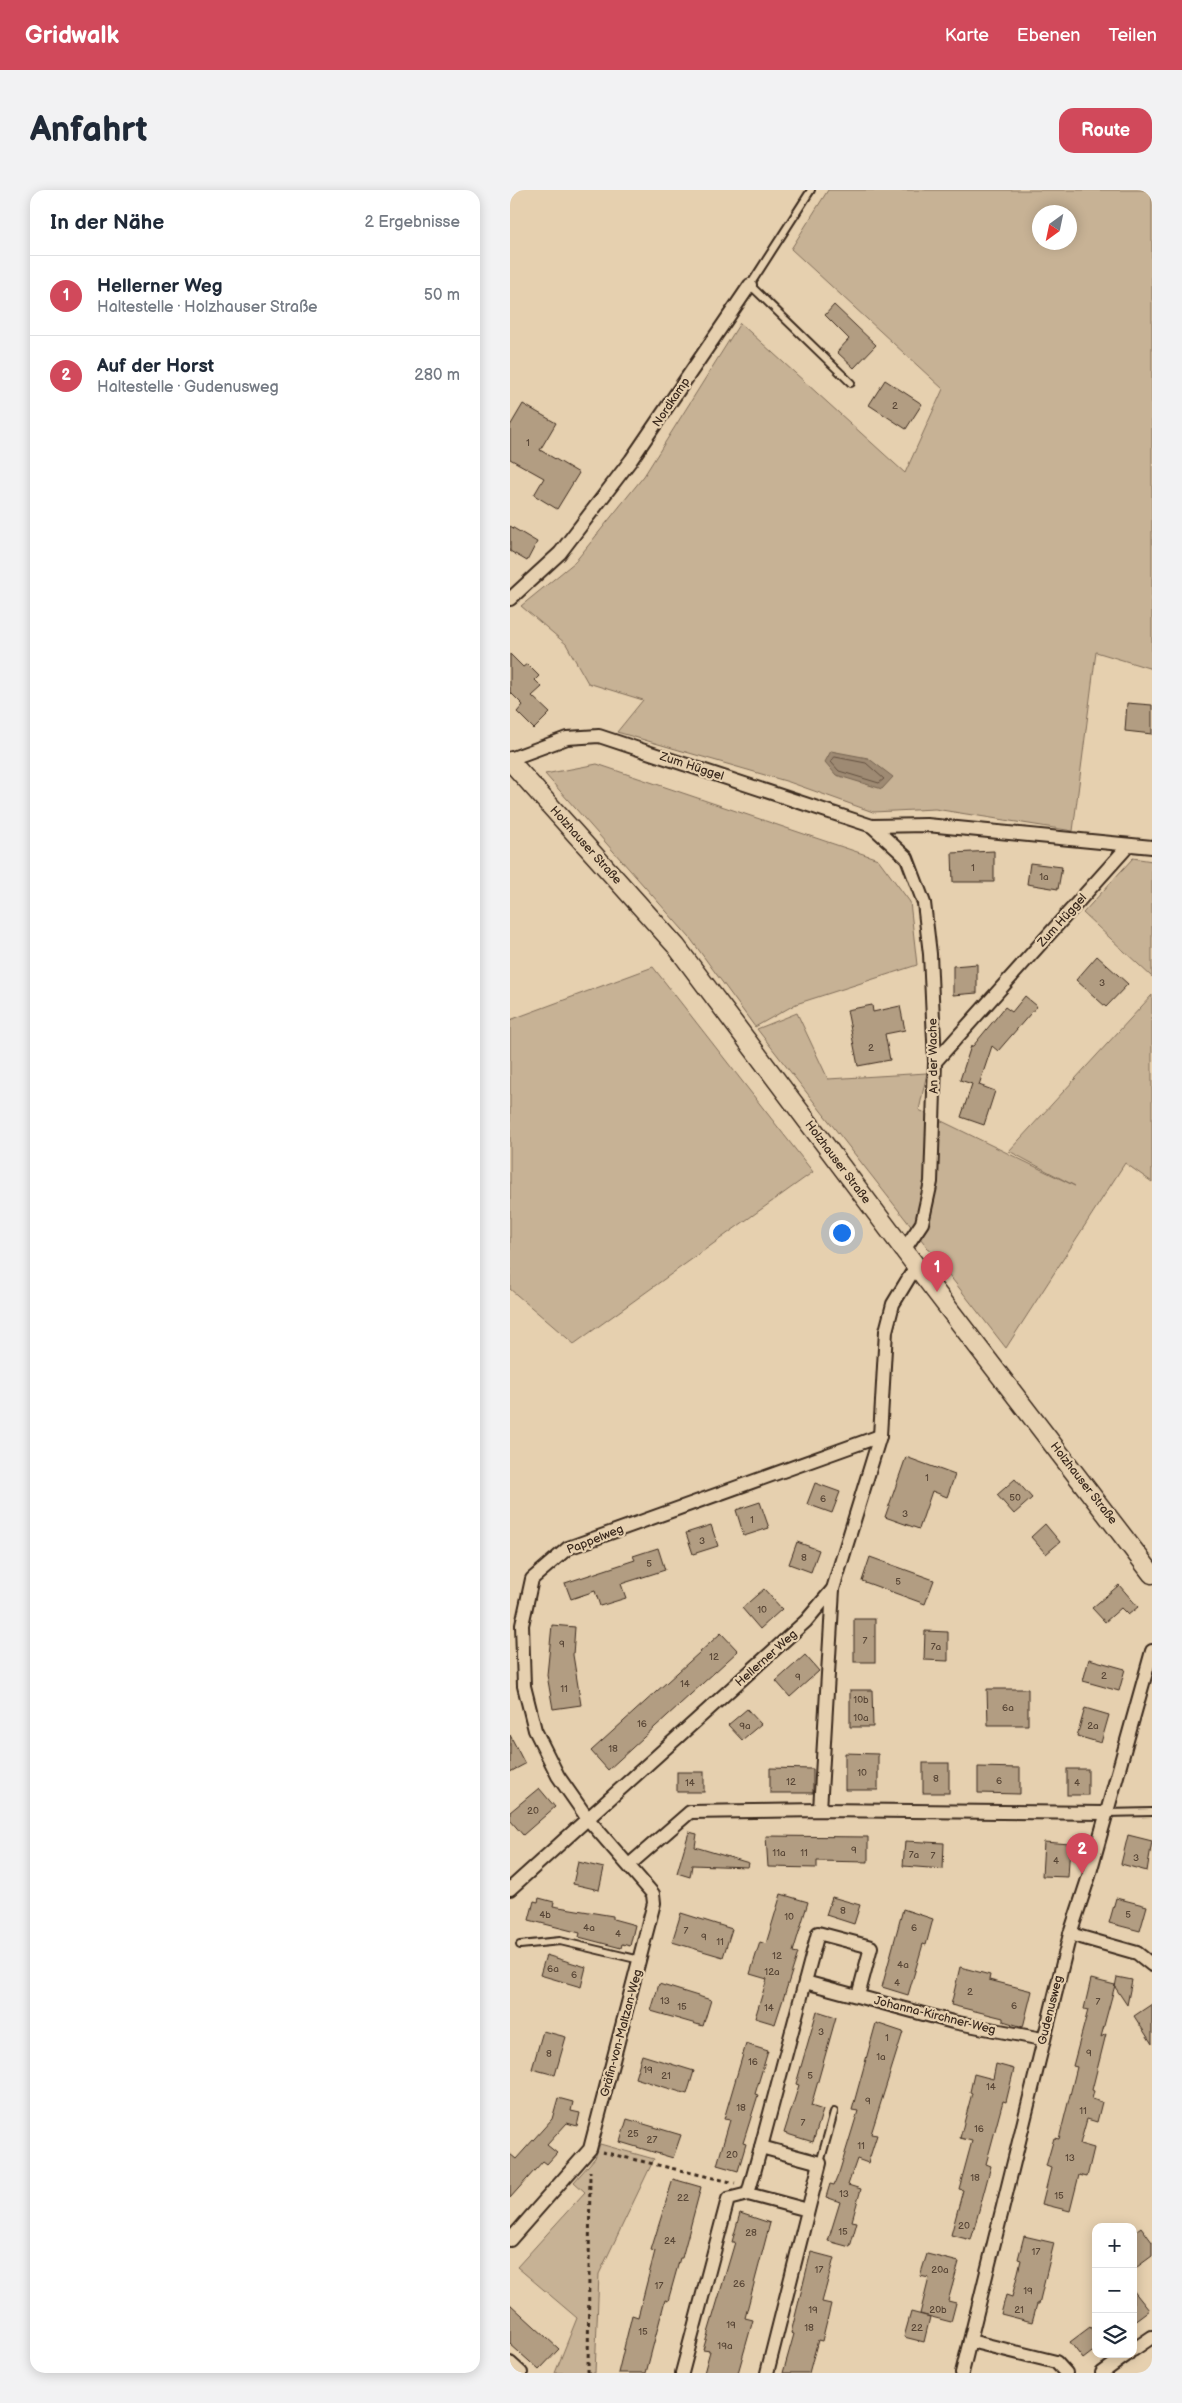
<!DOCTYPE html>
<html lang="de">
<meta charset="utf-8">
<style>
:root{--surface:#fff;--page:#f2f2f3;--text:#1f2937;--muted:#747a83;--line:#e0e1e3;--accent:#d1495b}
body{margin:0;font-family:"Balsamiq Sans",sans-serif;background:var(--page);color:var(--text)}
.controls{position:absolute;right:15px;bottom:15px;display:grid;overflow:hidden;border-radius:10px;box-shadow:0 2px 12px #0003}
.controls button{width:45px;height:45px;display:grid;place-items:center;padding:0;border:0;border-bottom:1px solid var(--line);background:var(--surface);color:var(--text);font:25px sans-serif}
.compass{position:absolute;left:522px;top:15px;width:45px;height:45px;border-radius:50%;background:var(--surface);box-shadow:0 2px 12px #0003;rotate:213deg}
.you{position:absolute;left:331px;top:1042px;width:18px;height:18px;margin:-12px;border:4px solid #fff;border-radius:50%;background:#1a73e8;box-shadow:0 0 0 8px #1a73e833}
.badge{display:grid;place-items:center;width:32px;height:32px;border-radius:50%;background:var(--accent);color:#fff;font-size:16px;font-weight:700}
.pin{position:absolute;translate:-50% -41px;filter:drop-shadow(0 1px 2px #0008)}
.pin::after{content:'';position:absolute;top:26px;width:18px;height:15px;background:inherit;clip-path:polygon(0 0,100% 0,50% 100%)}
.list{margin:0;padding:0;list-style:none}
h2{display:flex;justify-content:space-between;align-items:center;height:65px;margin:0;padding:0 20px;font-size:21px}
h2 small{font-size:16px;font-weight:400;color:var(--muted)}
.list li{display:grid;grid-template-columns:32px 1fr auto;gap:15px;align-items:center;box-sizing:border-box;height:80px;padding:0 20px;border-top:1px solid var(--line)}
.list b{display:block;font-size:19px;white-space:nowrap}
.list p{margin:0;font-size:16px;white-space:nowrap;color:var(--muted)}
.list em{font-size:16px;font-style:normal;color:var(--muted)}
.icon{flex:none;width:28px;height:28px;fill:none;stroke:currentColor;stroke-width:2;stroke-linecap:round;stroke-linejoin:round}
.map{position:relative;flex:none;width:642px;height:2183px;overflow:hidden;border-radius:15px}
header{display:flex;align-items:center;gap:30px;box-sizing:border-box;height:70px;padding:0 25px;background:var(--accent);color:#fff}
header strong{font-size:24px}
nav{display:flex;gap:28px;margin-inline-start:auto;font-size:18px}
.intro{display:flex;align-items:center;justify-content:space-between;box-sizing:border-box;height:120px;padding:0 30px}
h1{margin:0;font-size:35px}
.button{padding:12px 22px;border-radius:15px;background:var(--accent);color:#fff;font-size:18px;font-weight:700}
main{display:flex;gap:30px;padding:0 30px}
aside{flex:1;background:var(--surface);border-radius:15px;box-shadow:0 2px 12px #0003}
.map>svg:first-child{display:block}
</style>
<header>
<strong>Gridwalk</strong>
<nav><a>Karte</a><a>Ebenen</a><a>Teilen</a></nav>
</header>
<div class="intro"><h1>Anfahrt</h1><a class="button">Route</a></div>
<main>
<aside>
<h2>In der Nähe<small>2 Ergebnisse</small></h2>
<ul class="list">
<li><span class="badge">1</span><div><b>Hellerner Weg</b><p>Haltestelle · Holzhauser Straße</p></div><em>50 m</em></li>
<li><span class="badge">2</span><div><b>Auf der Horst</b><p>Haltestelle · Gudenusweg</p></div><em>280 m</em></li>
</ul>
</aside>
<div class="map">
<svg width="642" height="2183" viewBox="0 0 642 2183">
<rect width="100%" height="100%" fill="#e6d0af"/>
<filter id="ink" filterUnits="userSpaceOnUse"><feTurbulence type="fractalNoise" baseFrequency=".02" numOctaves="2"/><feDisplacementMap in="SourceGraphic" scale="10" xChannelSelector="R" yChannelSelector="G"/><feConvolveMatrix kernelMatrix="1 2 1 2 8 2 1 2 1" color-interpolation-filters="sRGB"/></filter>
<g filter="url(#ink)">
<g fill="#c7b295" stroke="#816e5a" fill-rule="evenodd">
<path d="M318 0H642V479L586 462 563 641 425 619 363 622 279 592 107 542 133 510 78 493 56 454 11 416 65 372 134 286 230 133 395 283 433 199 281 59ZM530 22H560V52H530Z"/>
<polygon points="87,574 368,669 400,712 407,775 286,814 245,837 180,748 35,584"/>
<polygon points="623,668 642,671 642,787 573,723"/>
<polygon points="143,777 303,982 64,1154 0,1099 0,830"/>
<polygon points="642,805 642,992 615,973 496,1158 247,839 287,823 318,889 417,883 409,920 565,996 499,961"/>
<polygon points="90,1954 144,1969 89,2084 85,2183 45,2183 67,2128 7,2077 75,2002 64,1992 85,1968"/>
</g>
<polygon fill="#9e8a73" stroke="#766451" points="321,561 358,568 383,587 372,599 326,585 315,572"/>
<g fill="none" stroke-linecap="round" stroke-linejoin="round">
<polygon stroke="#635040" stroke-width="1" points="325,567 356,573 374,589 369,593 329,581 321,572"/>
</g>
<g fill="#b29d82" stroke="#3b2a1e">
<polygon points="324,115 366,155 344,178 327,162 339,149 315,125"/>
<polygon points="375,190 412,214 396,239 359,215"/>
<polygon points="13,214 46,233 30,260 69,283 47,319 24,305 34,288 0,269 0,236"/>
<polygon points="0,336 27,352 17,371 0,361"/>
<polygon points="0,464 13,477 17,474 29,486 25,490 32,497 22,506 40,523 24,539 7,522 13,515 0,502"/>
<polygon points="617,513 642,515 642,544 615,541"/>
<polygon points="484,661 484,692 443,692 442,663"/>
<polygon points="520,673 552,677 548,699 517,694"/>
<polygon points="587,766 618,794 596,817 566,790"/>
<polygon points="467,774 467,803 443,805 443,776"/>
<polygon points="515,806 527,816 488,861 482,856 469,895 485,901 474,935 451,927 462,894 450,890 461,856 463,856 495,817 502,822"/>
<polygon points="362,815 363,822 390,816 395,840 375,844 380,870 348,876 337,820"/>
<polygon points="396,1267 445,1285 437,1307 422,1301 409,1339 375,1327"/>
<polygon points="505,1289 522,1308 504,1324 487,1305"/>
<polygon points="305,1293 330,1302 322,1323 297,1314"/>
<polygon points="250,1312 259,1338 234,1346 226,1320"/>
<polygon points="535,1334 550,1352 536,1364 521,1347"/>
<polygon points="201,1335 208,1356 183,1364 176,1343"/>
<polygon points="287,1352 309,1360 301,1382 279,1374"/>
<polygon points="148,1358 155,1380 111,1394 116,1408 90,1416 85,1401 61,1409 55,1393 125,1370 123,1366"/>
<polygon points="360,1367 424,1390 415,1414 352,1391"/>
<polygon points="609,1395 628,1417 618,1425 611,1418 595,1432 582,1418"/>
<polygon points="254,1399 272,1419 250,1439 232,1418"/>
<rect x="344" y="1429" width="21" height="43"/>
<polygon points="42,1435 65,1437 63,1465 71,1515 43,1519 37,1485"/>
<polygon points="415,1441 438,1442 438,1471 414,1470"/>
<polygon points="211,1443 228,1461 98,1580 81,1561"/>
<polygon points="295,1465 309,1481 280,1507 266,1491"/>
<polygon points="579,1469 615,1479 609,1501 573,1491"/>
<polygon points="477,1499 518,1499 518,1535 478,1535"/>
<polygon points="340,1500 362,1500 363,1537 340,1537"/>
<polygon points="575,1518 599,1525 591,1553 567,1546"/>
<polygon points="237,1519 251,1534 232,1550 218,1535"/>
<polygon points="0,1545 15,1574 0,1582"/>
<polygon points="335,1563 368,1564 368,1600 335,1600"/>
<rect x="413" y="1573" width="26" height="30"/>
<polygon points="468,1577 510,1578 510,1604 468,1603"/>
<polygon points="260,1578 303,1579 303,1603 260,1603"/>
<rect x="557" y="1579" width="21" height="26"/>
<rect x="167" y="1582" width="27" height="20"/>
<polygon points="29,1598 45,1617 13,1645 0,1630 0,1622"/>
<polygon points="179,1642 187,1644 185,1657 239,1673 238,1677 182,1675 180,1687 167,1683"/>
<polygon points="618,1645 642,1651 637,1681 611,1674"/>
<polygon points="256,1646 358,1647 358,1672 307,1671 307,1678 258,1677"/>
<polygon points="395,1651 434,1653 433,1679 393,1676"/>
<polygon points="534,1652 560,1654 558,1687 532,1686"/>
<polygon points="68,1672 94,1678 89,1700 63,1694"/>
<polygon points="271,1704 298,1712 283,1762 288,1763 265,1834 245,1828 257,1789 240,1784 250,1752 256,1754"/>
<polygon points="322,1707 350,1715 344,1734 316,1725"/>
<polygon points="29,1708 44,1712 43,1716 103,1726 103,1729 125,1735 120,1756 112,1754 111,1758 69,1747 70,1743 19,1730 24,1711 28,1712"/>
<polygon points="606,1708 637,1716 630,1741 599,1733"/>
<polygon points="393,1719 423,1729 416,1755 413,1754 398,1805 372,1797"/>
<polygon points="171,1723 222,1739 213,1767 162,1752"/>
<polygon points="36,1765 76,1777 71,1797 30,1785"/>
<polygon points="450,1777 480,1785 479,1790 522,1801 513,1837 493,1831 493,1828 441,1815"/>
<polygon points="607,1787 622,1790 617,1815 605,1797"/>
<polygon points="581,1789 605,1795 591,1847 596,1844 582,1900 584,1901 582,1909 592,1912 587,1932 577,1929 570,1954 584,1958 577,1987 569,1985 560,2021 532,2014 541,1978 536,1976 544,1948 549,1949 567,1877 563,1876 578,1820 574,1819"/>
<polygon points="149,1794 201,1810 193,1836 141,1821"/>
<polygon points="642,1814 642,1854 624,1826"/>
<polygon points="307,1821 326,1827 301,1916 313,1920 303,1952 274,1943 289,1895 286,1894"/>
<polygon points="366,1833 393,1842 361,1944 367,1945 358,1973 347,1969 338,1995 351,1999 342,2031 347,2032 340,2057 318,2051 330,2012 316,2007 320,1994 324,1995 329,1983 348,1921 342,1920"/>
<polygon points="33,1841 56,1847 45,1885 22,1879"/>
<polygon points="236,1854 258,1861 245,1904 248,1905 233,1953 236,1954 228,1981 207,1975 220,1930 214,1929"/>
<polygon points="132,1865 184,1881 177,1904 125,1888"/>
<polygon points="486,1874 504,1879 496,1912 493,1911 476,1974 481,1976 461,2050 441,2045 453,2000 449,1999 462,1951 450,1948 462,1903 460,1902 464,1884 483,1889"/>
<polygon points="48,1908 63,1912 61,1921 70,1923 67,1936 57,1933 37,1955 47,1963 37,1974 33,1971 0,2008 0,1964 6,1969 42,1929"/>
<polygon points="117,1929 171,1945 163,1968 110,1952"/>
<polygon points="163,1989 191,1997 172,2068 170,2068 158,2111 155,2110 136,2183 108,2183 122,2125 128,2127 145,2061 141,2060"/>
<polygon points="230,2023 260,2033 235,2128 243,2130 228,2183 194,2183 200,2161 193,2160 225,2052 222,2052"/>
<polygon points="631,2037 642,2052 642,2066 623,2080 623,2043"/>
<polygon points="514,2046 544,2053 529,2114 527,2114 522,2132 491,2124 496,2105 502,2107 511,2070 508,2069"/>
<polygon points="301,2062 324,2068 312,2112 321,2114 312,2151 308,2150 299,2183 273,2183 284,2144 281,2143"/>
<polygon points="417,2064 449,2072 438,2111 446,2113 441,2132 410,2124 419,2088 410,2086"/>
<polygon points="623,2100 639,2120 623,2132"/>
<polygon points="0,2114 49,2159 29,2180 0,2154"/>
<polygon points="401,2122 420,2127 414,2152 394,2147"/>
<polygon points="580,2137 586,2145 586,2159 573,2169 560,2152"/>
</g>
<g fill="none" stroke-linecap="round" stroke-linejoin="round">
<g stroke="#3b2a1e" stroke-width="10">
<g id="lane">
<polyline points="301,0 240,95 341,193"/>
<polyline points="596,1623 642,1622"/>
<polyline points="10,1755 50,1751 130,1770"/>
<polyline points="310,1973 324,1922"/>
</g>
</g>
<g stroke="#3b2a1e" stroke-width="16">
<g id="street">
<polyline points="0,409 50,363 121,270 240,95"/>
<polyline points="0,569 57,548 89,546 362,636 417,635 642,657"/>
<polyline points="362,636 397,668 414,713 420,764 425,872 421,992 412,1033 394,1060"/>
<polyline points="425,872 619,655"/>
<polyline points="310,1620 323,1399"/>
<polyline points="119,1675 180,1622 310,1620 596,1623"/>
<polyline points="0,1699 296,1431 323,1399 370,1246 376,1141 383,1114 406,1076"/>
<polyline points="560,1744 627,1763 642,1775"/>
<polyline points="348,1806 361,1757 308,1743 295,1792 443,1832 532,1849"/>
<polyline points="251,1957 295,1792"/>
<polyline points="0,2050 80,1959 144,1713 143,1704 78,1629 48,1586 25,1540 14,1496 12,1435 22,1389 58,1358 370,1246"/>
<polyline points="460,2151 546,2172 556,2183"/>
<polyline points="623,2160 642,2147"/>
<polyline points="0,2173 11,2183"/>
<polyline points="172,2183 218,2009 238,2004"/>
<polyline points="257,2183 310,1973 251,1957 238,2004 298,2020"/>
<polyline points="452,2183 560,1744 579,1686 642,1461"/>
<polyline points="592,2183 618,2164"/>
</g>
</g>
<g stroke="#3b2a1e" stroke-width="21">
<polyline id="secondary" points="0,571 166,756 406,1076 642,1384"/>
</g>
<g stroke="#3b2a1e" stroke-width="3" stroke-dasharray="4 4" stroke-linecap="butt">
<polyline points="92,1962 225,1993"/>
<polyline points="78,2183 80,1981"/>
</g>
<use href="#lane" stroke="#e6d0af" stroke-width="6"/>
<use href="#street" stroke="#e6d0af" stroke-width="12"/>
<use href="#secondary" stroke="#e6d0af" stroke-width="18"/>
</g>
</g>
<g text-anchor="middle" stroke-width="4.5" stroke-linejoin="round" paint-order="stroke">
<g font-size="10" fill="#594737">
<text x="385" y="219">2</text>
<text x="18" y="256">1</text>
<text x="463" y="681">1</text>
<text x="534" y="690">1a</text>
<text x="592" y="796">3</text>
<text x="361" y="861">2</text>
<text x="417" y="1291">1</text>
<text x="505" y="1311">50</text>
<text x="313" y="1312">6</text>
<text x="395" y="1327">3</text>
<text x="242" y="1333">1</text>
<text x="192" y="1354">3</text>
<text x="294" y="1371">8</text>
<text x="139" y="1377">5</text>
<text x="388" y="1395">5</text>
<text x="252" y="1423">10</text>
<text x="355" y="1454">7</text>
<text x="52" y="1457">9</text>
<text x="426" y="1460">7a</text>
<text x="204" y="1470">12</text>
<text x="594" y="1489">2</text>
<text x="288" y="1490">9</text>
<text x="175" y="1497">14</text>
<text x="54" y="1502">11</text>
<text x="351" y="1513">10b</text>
<text x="498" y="1521">6a</text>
<text x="351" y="1531">10a</text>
<text x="132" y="1537">16</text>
<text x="235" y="1539">9a</text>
<text x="583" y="1539">2a</text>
<text x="103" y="1562">18</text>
<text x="352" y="1586">10</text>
<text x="426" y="1592">8</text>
<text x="489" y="1594">6</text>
<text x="281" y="1595">12</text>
<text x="180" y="1596">14</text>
<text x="567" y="1596">4</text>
<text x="23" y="1624">20</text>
<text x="344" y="1663">9</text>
<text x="269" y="1666">11a</text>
<text x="294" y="1666">11</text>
<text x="404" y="1668">7a</text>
<text x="423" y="1669">7</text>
<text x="626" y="1671">3</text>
<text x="546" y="1674">4</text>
<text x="333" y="1724">8</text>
<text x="35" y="1728">4b</text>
<text x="618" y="1728">5</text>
<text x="279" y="1730">10</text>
<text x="79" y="1741">4a</text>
<text x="404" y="1741">6</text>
<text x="176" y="1744">7</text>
<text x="108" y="1747">4</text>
<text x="194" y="1750">9</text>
<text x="210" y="1755">11</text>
<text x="267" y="1769">12</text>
<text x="393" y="1778">4a</text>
<text x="43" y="1782">6a</text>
<text x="262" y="1785">12a</text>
<text x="64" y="1788">6</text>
<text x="387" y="1796">4</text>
<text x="460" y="1805">2</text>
<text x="155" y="1814">13</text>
<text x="588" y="1815">7</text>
<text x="504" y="1819">6</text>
<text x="172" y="1820">15</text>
<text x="259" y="1821">14</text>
<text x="311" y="1845">3</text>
<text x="377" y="1851">1</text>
<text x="579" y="1866">9</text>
<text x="39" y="1867">8</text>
<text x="371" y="1870">1a</text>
<text x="243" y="1875">16</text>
<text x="138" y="1883">19</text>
<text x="156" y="1889">21</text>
<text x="300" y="1889">5</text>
<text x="481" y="1900">14</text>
<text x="358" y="1914">9</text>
<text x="231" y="1921">18</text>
<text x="573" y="1924">11</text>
<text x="293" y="1936">7</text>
<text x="469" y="1942">16</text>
<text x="123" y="1947">25</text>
<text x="142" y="1953">27</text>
<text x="351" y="1959">11</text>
<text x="222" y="1968">20</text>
<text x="560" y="1971">13</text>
<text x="465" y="1991">18</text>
<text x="334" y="2007">13</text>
<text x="549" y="2009">15</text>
<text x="173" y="2011">22</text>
<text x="454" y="2039">20</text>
<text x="333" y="2045">15</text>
<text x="241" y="2046">28</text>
<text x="160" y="2054">24</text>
<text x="526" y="2065">17</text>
<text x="309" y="2083">17</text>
<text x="430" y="2083">20a</text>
<text x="229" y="2097">26</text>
<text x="149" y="2099">17</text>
<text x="518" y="2104">19</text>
<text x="303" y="2123">19</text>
<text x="428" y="2123">20b</text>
<text x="509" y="2123">21</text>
<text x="221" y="2138">19</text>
<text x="299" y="2141">18</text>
<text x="407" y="2141">22</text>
<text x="133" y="2145">15</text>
<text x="215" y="2159">19a</text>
</g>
<g font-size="12" fill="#3b2a1e" stroke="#e6d0af">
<text transform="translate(161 212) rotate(-56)" y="4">Nordkamp</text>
<text transform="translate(182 576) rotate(18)" y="4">Zum Hüggel</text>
<text transform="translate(76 655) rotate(48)" y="4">Holzhauser Straße</text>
<text transform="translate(552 730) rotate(-48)" y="4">Zum Hüggel</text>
<text transform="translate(423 866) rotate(-91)" y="4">An der Wache</text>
<text transform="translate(328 972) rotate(53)" y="4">Holzhauser Straße</text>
<text transform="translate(574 1293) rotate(52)" y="4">Holzhauser Straße</text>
<text transform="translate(85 1349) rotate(-22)" y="4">Pappelweg</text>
<text transform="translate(256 1468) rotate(-42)" y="4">Hellerner Weg</text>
<text transform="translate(540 1820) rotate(-76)" y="4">Gudenusweg</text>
<text transform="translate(425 1825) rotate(14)" y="4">Johanna-Kirchner-Weg</text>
<text transform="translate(111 1843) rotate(-75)" y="4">Gräfin-von-Maltzan-Weg</text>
</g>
</g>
</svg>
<div class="controls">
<button>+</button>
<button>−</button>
<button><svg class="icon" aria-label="layers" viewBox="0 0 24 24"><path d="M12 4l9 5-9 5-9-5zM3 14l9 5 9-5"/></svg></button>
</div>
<svg class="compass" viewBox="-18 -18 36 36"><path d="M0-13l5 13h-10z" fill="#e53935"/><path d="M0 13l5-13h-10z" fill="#747a83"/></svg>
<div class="you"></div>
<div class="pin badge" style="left:427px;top:1102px">1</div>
<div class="pin badge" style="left:572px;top:1684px">2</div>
</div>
</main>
